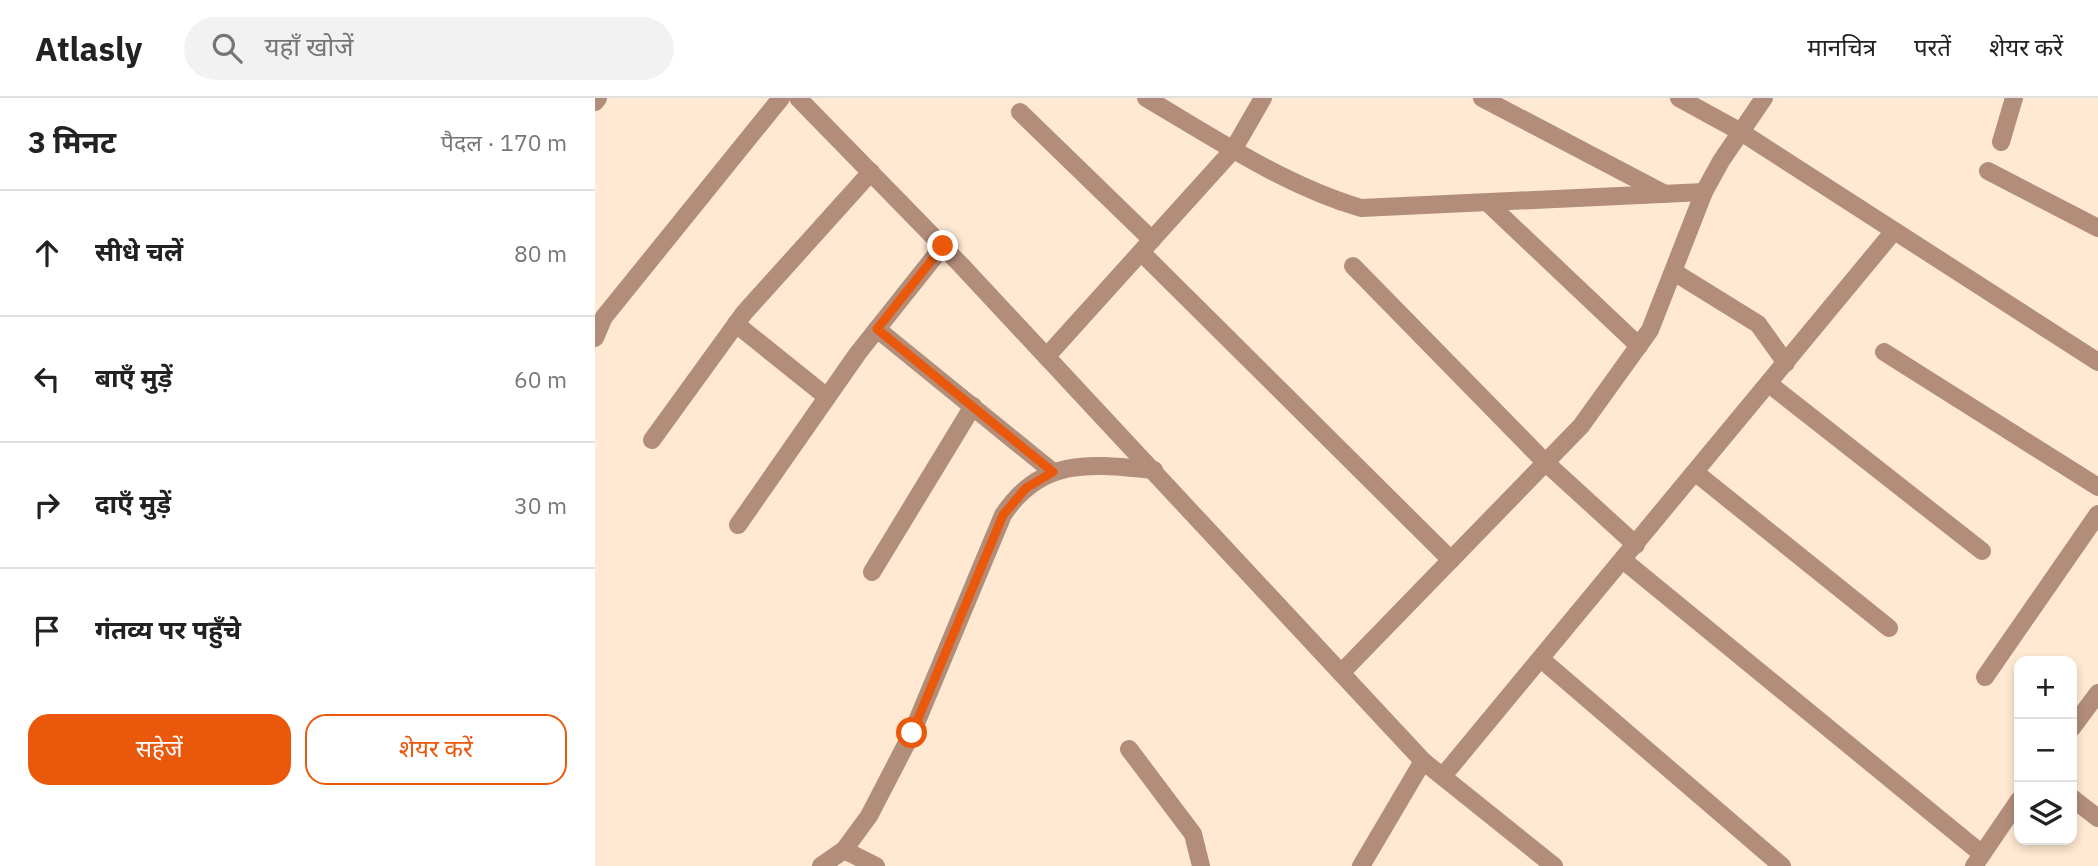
<!DOCTYPE html>
<html lang="hi">
<meta charset="utf-8">
<style>
:root{--surface:#fff;--page:#f2f2f2;--text:#222;--muted:#767676;--line:#e0e0e0;--accent:#ea580c}
body{margin:0;font-family:"IBM Plex Sans","Noto Sans Devanagari",sans-serif;background:var(--page);color:var(--text)}
.controls{position:absolute;right:21px;bottom:21px;display:grid;overflow:hidden;border-radius:14px;box-shadow:0 4px 10px #0003}
.controls button{width:63px;height:63px;display:grid;place-items:center;padding:0;border:0;border-bottom:2px solid var(--line);background:var(--surface);color:var(--text);font:35px sans-serif}
.stop{position:absolute;width:21px;height:21px;margin:-16px;border:5px solid #ea580c;border-radius:50%;background:#fff}
.stop.end{background:#ea580c;border-color:#fff;box-shadow:0 2px 7px #0008}
.list{margin:0;padding:0;list-style:none}
h2{display:flex;justify-content:space-between;align-items:center;height:91px;margin:0;padding:0 28px;font-size:30px}
h2 small{font-size:23px;font-weight:400;color:var(--muted)}
.list li{display:grid;grid-template-columns:46px 1fr auto;gap:21px;align-items:center;box-sizing:border-box;height:126px;padding:0 28px;border-top:2px solid var(--line)}
.list b{display:block;font-size:26px;white-space:nowrap}
.list em{font-size:23px;font-style:normal;color:var(--muted)}
.actions{display:flex;gap:14px;padding:21px 28px}
.actions a{flex:1;padding:16px 0;border:2px solid var(--accent);border-radius:21px;text-align:center;font-size:24px;color:var(--accent)}
.actions .main{background:var(--accent);color:#fff}
.icon{flex:none;width:38px;height:38px;fill:none;stroke:currentColor;stroke-width:2;stroke-linecap:round;stroke-linejoin:round}
.map{position:relative;flex:none;width:1503px;height:768px;overflow:hidden}
header{display:flex;align-items:center;gap:42px;box-sizing:border-box;height:98px;padding:0 35px;background:var(--surface);border-bottom:2px solid var(--line)}
header strong{font-size:33px}
nav{display:flex;gap:38px;margin-inline-start:auto;font-size:24px}
.search{width:490px;height:63px;background:var(--page);display:flex;align-items:center;gap:18px;box-sizing:border-box;padding:0 24px;border-radius:38px;color:var(--muted);font-size:26px}
main{display:flex}
aside{flex:1;background:var(--surface)}
.map>svg:first-child{display:block}
</style>
<header>
<strong>Atlasly</strong>
<div class="search"><svg class="icon" aria-label="search" viewBox="0 0 24 24"><circle cx="10" cy="10" r="6"/><path d="M15 15l6 6"/></svg>यहाँ खोजें</div>
<nav><a>मानचित्र</a><a>परतें</a><a>शेयर करें</a></nav>
</header>
<main>
<aside>
<h2>3 मिनट<small>पैदल · 170 m</small></h2>
<ul class="list">
<li><svg class="icon" aria-label="ahead" viewBox="0 0 24 24"><path d="M12 20V5M6 11l6-6 6 6"/></svg><div><b>सीधे चलें</b></div><em>80 m</em></li>
<li><svg class="icon" aria-label="left" viewBox="0 0 24 24"><path d="M17 20v-9H6M10 6l-5 5 5 5"/></svg><div><b>बाएँ मुड़ें</b></div><em>60 m</em></li>
<li><svg class="icon" aria-label="right" viewBox="0 0 24 24"><path d="M7 20v-9h11M14 6l5 5-5 5"/></svg><div><b>दाएँ मुड़ें</b></div><em>30 m</em></li>
<li><svg class="icon" aria-label="arrive" viewBox="0 0 24 24"><path d="M6 21V4h12l-3 4 3 4H6"/></svg><div><b>गंतव्य पर पहुँचे</b></div></li>
</ul>
<div class="actions"><a class="main">सहेजें</a><a>शेयर करें</a></div>
</aside>
<div class="map">
<svg width="1503" height="768" viewBox="0 0 1503 768">
<rect width="100%" height="100%" fill="#ffe9d2"/>
<g fill="none" stroke-linecap="round" stroke-linejoin="round">
<g stroke="#b28d7a" stroke-width="18">
<polyline points="203,0 366,167 828,663 959,768"/>
<path d="M551 0C619 40 689 87 766 110L1109 94"/>
<polyline points="887,0 1070,96"/>
<polyline points="1084,0 1146,34 1503,264"/>
<polyline points="0,4 3,0"/>
<polyline points="425,14 557,142"/>
<polyline points="1406,44 1419,0"/>
<polyline points="1393,73 1503,130"/>
<polyline points="894,106 1044,248"/>
<polyline points="546,154 856,462"/>
<polyline points="758,168 950,364 1041,447"/>
<polyline points="1079,174 1163,226 1191,265"/>
<polyline points="141,226 232,299"/>
<polyline points="282,231 458,374"/>
<polyline points="0,240 9,219 186,0"/>
<polyline points="1289,254 1503,389"/>
<polyline points="452,258 638,52 668,0"/>
<polyline points="1174,286 1387,453"/>
<polyline points="57,342 149,215 276,74"/>
<polyline points="1101,375 1294,530"/>
<polyline points="143,427 263,255 348,148"/>
<polyline points="1028,462 1387,756"/>
<polyline points="277,474 378,308"/>
<polyline points="946,561 1187,768"/>
<polyline points="746,575 986,328 1055,232 1109,94 1126,63 1169,0"/>
<polyline points="1390,579 1503,416"/>
<polyline points="1477,630 1503,595"/>
<polyline points="534,651 598,736 606,768"/>
<polyline points="848,678 1299,133"/>
<polyline points="1477,700 1503,720"/>
<polyline points="249,752 281,768"/>
<path d="M226 768 249 752 274 718 317 635 408 417C447 358 498 366 559 372"/>
<polyline points="766,768 828,663"/>
<polyline points="1379,768 1424,702"/>
</g>
</g>
<g fill="none" stroke-linecap="round" stroke-linejoin="round">
<polyline stroke="#ea580c" stroke-width="9" points="317,635 408,417 431,390 458,374 282,231 348,148"/>
</g>
</svg>
<div class="controls">
<button>+</button>
<button>−</button>
<button><svg class="icon" aria-label="layers" viewBox="0 0 24 24"><path d="M12 4l9 5-9 5-9-5zM3 14l9 5 9-5"/></svg></button>
</div>
<div class="stop" style="left:317px;top:635px"></div>
<div class="stop end" style="left:348px;top:148px"></div>
</div>
</main>
